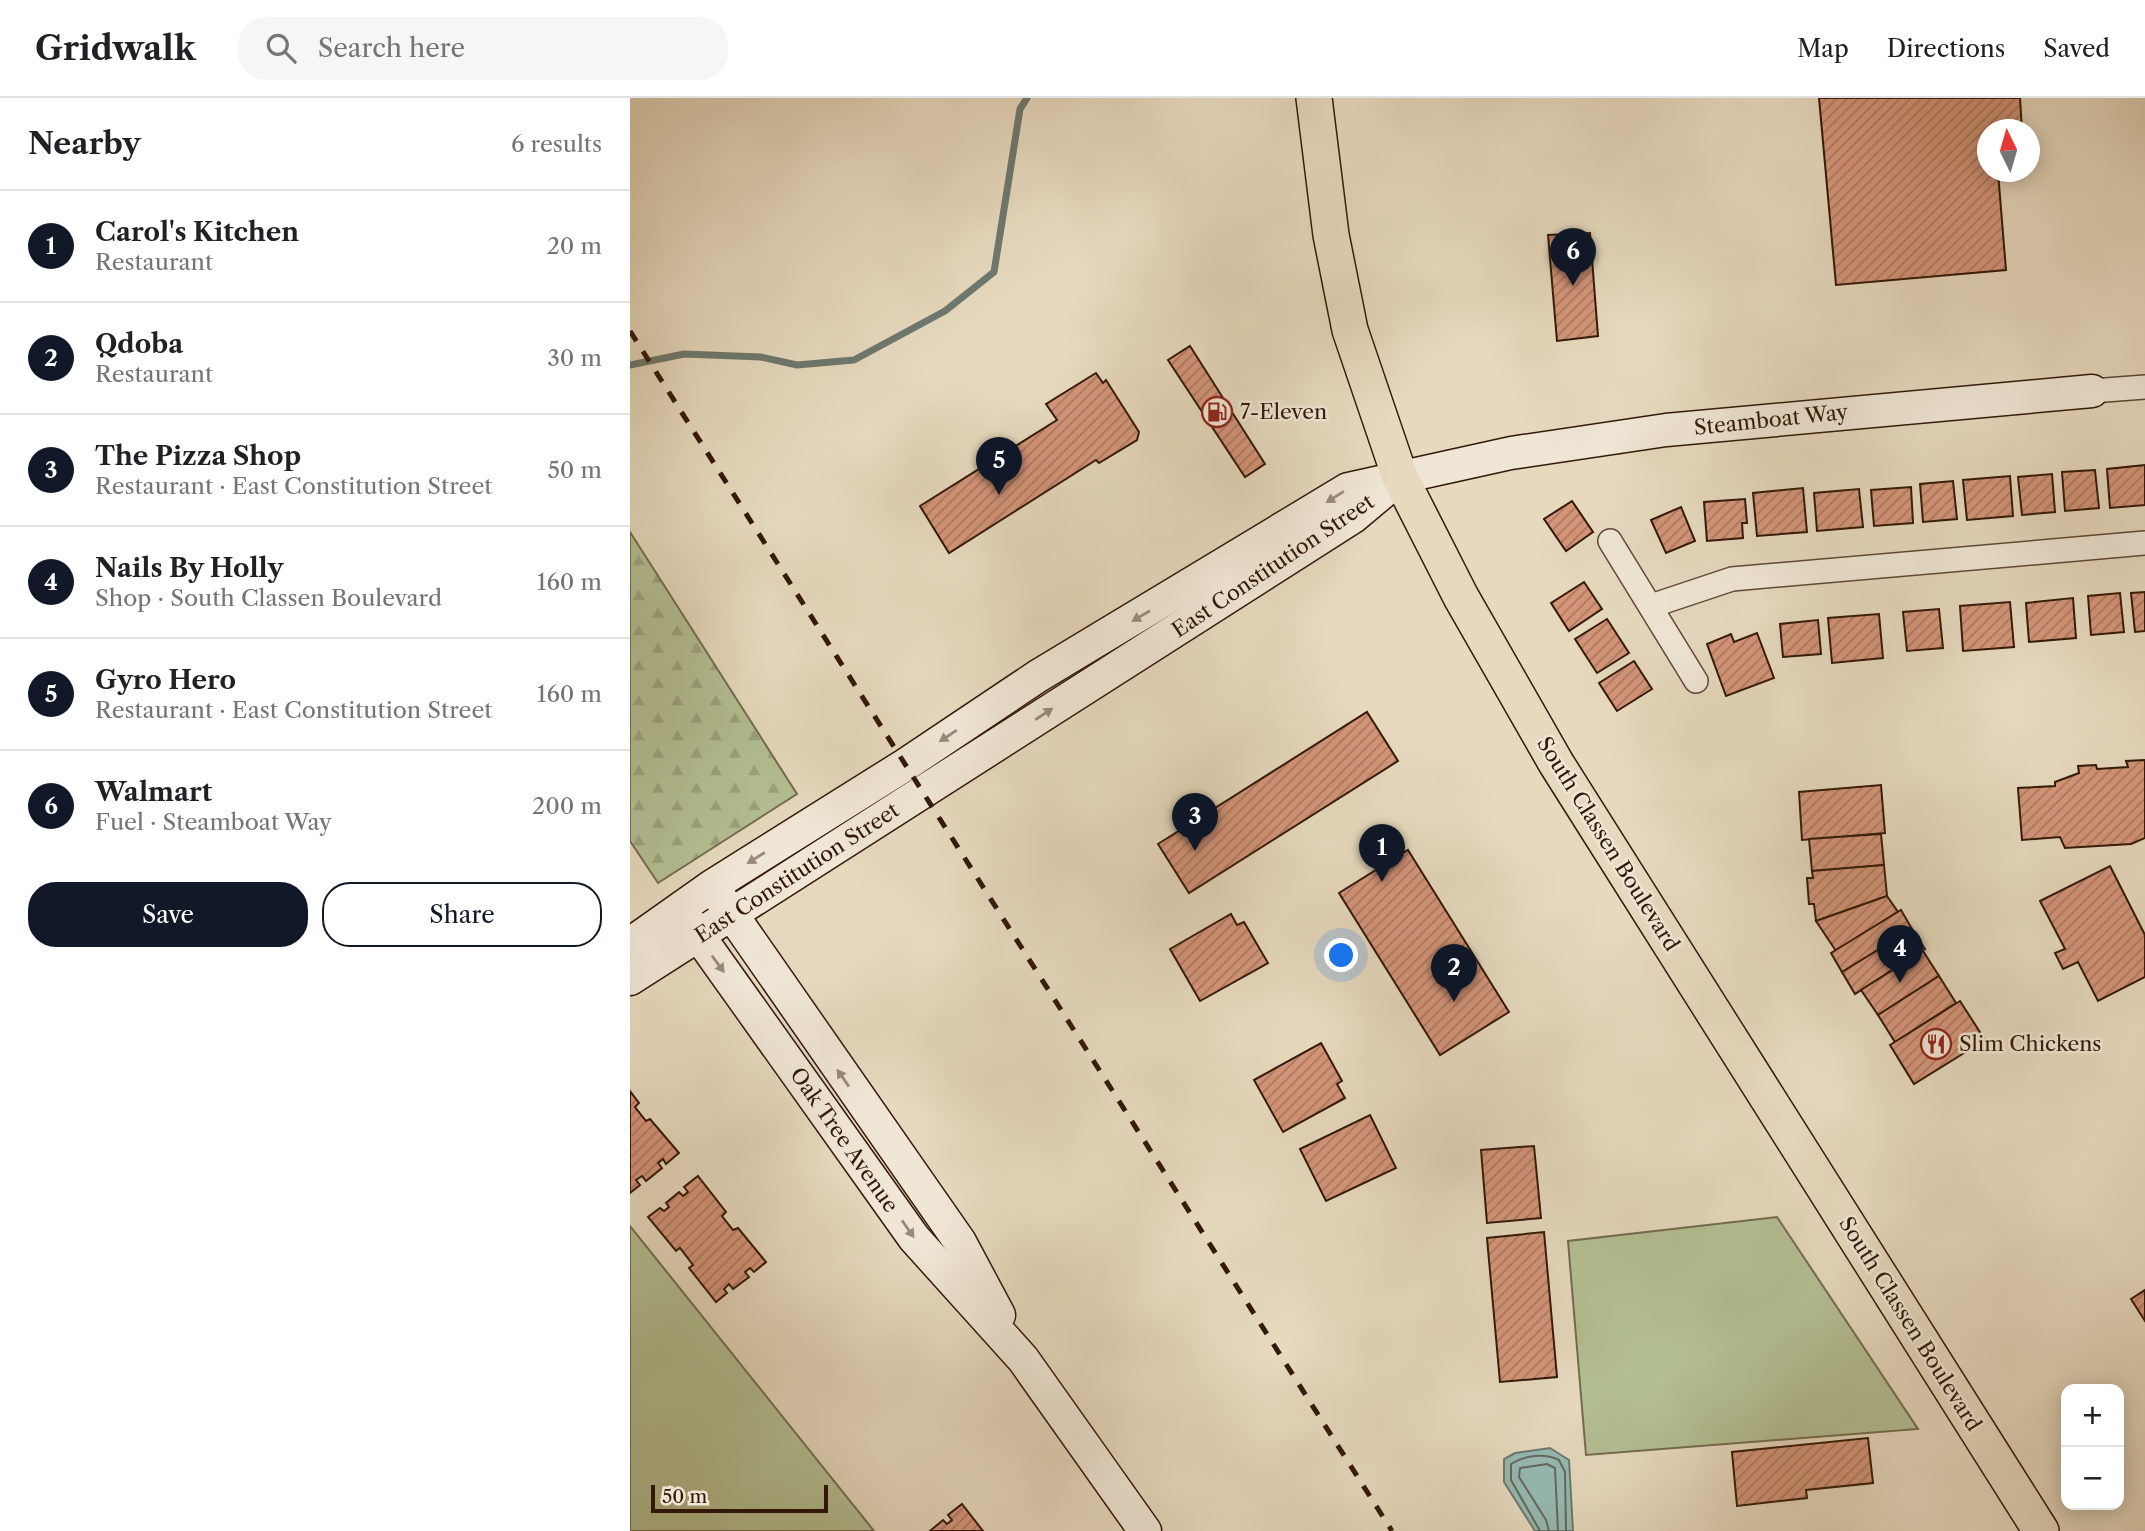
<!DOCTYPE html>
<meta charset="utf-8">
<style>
:root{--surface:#fff;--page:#f6f6f6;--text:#202124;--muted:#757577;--line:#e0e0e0;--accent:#111827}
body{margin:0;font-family:"Libre Caslon Text",serif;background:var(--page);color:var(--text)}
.controls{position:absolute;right:21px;bottom:21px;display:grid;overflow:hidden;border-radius:14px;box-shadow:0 4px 18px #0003}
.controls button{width:63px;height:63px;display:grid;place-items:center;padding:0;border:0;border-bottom:2px solid var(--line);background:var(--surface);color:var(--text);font:35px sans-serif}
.compass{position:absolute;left:1347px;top:21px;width:63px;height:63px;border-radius:50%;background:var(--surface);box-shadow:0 4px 18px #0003;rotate:355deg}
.scale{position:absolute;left:21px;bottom:18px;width:177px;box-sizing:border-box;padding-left:7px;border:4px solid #331808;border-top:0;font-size:19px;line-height:24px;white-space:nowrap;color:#331808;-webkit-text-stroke:5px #efe6d5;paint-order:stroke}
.you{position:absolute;left:712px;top:858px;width:24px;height:24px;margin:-18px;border:5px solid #fff;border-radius:50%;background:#1a73e8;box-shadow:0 0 0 10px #1a73e833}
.badge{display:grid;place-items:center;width:46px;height:46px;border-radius:50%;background:var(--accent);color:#fff;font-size:23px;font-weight:700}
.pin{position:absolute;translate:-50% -58px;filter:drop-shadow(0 2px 4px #0008)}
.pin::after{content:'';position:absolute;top:37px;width:24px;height:21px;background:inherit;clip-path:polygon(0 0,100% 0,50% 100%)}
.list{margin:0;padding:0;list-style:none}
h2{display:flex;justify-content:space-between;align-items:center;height:91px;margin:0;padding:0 28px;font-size:30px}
h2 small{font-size:23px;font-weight:400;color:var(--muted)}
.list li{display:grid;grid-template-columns:46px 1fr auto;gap:21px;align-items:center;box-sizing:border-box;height:112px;padding:0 28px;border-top:2px solid var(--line)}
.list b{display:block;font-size:26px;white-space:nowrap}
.list p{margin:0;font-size:23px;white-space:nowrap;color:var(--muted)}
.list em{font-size:23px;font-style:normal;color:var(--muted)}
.actions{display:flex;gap:14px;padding:21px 28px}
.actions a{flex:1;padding:16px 0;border:2px solid var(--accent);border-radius:28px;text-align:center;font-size:24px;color:var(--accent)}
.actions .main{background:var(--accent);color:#fff}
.icon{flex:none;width:38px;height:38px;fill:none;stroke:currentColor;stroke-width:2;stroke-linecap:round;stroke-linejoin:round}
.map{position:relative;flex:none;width:1515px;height:1433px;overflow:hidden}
header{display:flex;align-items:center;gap:42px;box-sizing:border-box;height:98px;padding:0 35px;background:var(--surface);border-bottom:2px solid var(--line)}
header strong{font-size:33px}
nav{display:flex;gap:38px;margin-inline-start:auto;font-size:24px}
.search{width:490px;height:63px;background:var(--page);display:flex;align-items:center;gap:18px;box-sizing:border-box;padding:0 24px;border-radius:28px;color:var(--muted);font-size:26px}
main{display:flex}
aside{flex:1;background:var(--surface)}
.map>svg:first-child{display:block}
</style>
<header>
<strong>Gridwalk</strong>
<div class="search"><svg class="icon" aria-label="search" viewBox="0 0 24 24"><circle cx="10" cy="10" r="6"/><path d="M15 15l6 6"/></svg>Search here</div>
<nav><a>Map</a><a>Directions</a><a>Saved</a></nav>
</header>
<main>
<aside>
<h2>Nearby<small>6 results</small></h2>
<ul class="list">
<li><span class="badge">1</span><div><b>Carol's Kitchen</b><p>Restaurant</p></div><em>20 m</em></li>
<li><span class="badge">2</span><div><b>Qdoba</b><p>Restaurant</p></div><em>30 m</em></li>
<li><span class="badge">3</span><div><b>The Pizza Shop</b><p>Restaurant · East Constitution Street</p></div><em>50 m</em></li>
<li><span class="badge">4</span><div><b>Nails By Holly</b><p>Shop · South Classen Boulevard</p></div><em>160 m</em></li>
<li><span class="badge">5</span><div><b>Gyro Hero</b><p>Restaurant · East Constitution Street</p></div><em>160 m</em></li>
<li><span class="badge">6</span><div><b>Walmart</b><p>Fuel · Steamboat Way</p></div><em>200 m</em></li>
</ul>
<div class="actions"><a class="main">Save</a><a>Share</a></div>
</aside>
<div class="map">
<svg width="1515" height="1433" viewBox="0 0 1515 1433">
<defs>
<pattern id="forest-firs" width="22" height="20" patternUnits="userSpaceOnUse" patternTransform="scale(1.75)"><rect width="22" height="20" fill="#b3bf93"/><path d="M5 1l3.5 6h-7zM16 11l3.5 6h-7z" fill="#9aa37d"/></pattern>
<pattern id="building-hatch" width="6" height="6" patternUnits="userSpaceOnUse" patternTransform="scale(1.75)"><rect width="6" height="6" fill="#d49579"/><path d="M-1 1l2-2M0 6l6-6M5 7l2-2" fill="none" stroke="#ad7961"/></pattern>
</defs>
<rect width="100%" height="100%" fill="#e6d9be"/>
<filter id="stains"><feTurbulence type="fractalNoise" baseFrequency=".00286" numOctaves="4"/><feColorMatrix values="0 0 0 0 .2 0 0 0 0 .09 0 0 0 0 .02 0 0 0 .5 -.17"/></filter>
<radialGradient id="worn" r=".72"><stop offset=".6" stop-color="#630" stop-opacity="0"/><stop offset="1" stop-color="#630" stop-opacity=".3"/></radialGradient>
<g fill="#b3bf93" stroke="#736c4e" stroke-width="2">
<polygon points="1147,1119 1288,1331 956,1357 938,1143"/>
<polygon points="0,1128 244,1433 0,1433"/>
</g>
<polygon fill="url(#forest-firs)" stroke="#736c4e" stroke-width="2" points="0,434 167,696 28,785 0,743"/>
<polygon fill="#96bab3" stroke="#6e796f" stroke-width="2" points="920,1350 939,1362 943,1433 905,1433 874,1384 874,1361 885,1355"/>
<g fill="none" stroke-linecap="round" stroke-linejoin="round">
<g stroke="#64695e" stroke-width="2">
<path d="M910 1433 881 1382V1366C895 1357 915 1355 929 1362L935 1374 936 1433"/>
<polyline points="919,1433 916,1422 889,1379 890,1370 917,1366 925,1370 928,1433"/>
</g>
<polyline stroke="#6e796f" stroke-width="7" points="0,267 54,256 131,259 167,267 224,262 315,213 364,174 390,11 397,0"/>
</g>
<g fill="url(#building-hatch)" stroke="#331808" stroke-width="2">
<polygon points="1189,0 1390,0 1392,32 1358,32 1358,74 1368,74 1376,172 1206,187"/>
<polygon points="960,135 968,238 927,243 918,137"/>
<polygon points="560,248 635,366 615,379 538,262"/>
<polygon points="466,275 473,285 476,282 509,334 507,342 469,365 466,362 319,455 290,408 427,322 416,306"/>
<polygon points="1515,367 1515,407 1480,410 1477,371"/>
<polygon points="1465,372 1469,410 1435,413 1432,374"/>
<polygon points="1422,376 1425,414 1392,417 1388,379"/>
<polygon points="1380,378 1383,418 1337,422 1333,382"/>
<polygon points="1323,383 1327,421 1293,424 1290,386"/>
<polygon points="1281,389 1283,425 1244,428 1241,392"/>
<polygon points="1173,390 1177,434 1127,438 1123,395"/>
<polygon points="1229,391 1233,429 1187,433 1184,395"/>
<polygon points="1115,401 1117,425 1112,425 1113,440 1077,443 1074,404"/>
<polygon points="942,403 963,434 936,453 914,421"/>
<polygon points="1051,409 1065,443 1036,455 1021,422"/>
<polygon points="954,484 972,511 939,533 921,505"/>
<polygon points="1515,494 1515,533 1505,534 1501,495"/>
<polygon points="1490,495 1494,534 1461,537 1458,498"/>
<polygon points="1443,500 1446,540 1399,544 1396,505"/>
<polygon points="1380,504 1384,549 1333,553 1330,508"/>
<polygon points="1309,511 1313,550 1277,553 1273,514"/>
<polygon points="1249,516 1253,560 1202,565 1198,520"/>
<polygon points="977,521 999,555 967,575 945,541"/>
<polygon points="1188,522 1191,556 1153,559 1150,526"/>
<polygon points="1127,535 1144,580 1096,598 1077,546 1101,536 1104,544"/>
<polygon points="1004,563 1022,591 987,613 969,585"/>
<polygon points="737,614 768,663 559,795 528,746"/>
<polygon points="1515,662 1515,740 1501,746 1435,750 1430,739 1392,742 1388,690 1425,688 1425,684 1449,675 1448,668 1466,667 1467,671 1498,669 1496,663"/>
<polygon points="1251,687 1255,735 1172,742 1169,694"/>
<polygon points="1251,736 1254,767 1182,773 1179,741"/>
<polygon points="778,752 879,914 810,957 709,795"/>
<polygon points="1254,767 1257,798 1186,823 1184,806 1179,806 1177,780 1183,780 1182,773"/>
<polygon points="1480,768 1515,837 1515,879 1468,903 1448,864 1433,871 1425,855 1435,851 1410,803"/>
<polygon points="1257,798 1268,814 1206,853 1186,823"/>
<polygon points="1271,812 1282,831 1212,874 1201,855"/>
<polygon points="601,816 607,827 614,824 638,865 570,903 540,851"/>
<polygon points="1282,831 1295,851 1225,896 1212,874"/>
<polygon points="1293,853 1309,878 1248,917 1231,892"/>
<polygon points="1309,878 1326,905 1265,944 1248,917"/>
<polygon points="1330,903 1355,942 1284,986 1260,947"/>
<polygon points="691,945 712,983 707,986 715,1000 653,1034 624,982"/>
<polygon points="0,993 9,1005 5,1009 16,1023 20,1021 49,1055 36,1066 33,1061 28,1065 32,1070 16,1083 12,1078 6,1082 10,1087 0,1095"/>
<polygon points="740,1017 766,1070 696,1103 670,1051"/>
<polygon points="904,1048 911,1120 857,1125 851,1052"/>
<polygon points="68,1078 96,1114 92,1118 103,1132 108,1130 136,1164 124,1174 120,1170 115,1174 119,1179 103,1191 99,1186 94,1191 97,1195 86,1204 59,1170 63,1167 50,1150 46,1153 18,1119 30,1110 34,1113 39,1109 36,1105 49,1094 53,1098 58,1094 54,1089"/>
<polygon points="914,1134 927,1279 870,1284 857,1140"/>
<polygon points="1515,1192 1515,1223 1501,1201"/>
<polygon points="1238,1340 1243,1385 1176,1392 1177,1400 1107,1408 1102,1354"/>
<polygon points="332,1406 353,1433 300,1433 313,1422 317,1426 322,1422 318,1417"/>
</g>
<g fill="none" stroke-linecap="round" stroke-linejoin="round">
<g stroke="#604836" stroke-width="26">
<g id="street">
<polyline points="1462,293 1515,289"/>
<polyline points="980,443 1066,583"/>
<polyline points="1021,508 1102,481 1515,445"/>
</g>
</g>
<g stroke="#331808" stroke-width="35">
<g id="secondary">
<polyline points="91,801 330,1144 369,1217"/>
<polyline points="56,820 284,1140 393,1261 515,1433"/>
<polyline points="0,846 82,788 275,667 408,578 718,391 881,355 1036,332 1462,293"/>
<polyline points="0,881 723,419 766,383"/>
</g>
</g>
<g stroke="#331808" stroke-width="38">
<polyline id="primary" points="684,0 701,137 720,232 770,379 831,499 926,665 1411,1433"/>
</g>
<use href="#street" stroke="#efe6d5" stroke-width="23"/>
<use href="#secondary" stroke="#efe6d5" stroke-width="32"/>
<use href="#primary" stroke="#e6d9be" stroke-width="35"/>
<polyline stroke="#331808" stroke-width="5" stroke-dasharray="12 12" stroke-linecap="butt" points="0,233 762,1433"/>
</g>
<defs><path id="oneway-solid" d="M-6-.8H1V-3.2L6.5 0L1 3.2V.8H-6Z" transform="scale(1.75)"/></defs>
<g fill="#9a8979">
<use href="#oneway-solid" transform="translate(705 399) rotate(148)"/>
<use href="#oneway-solid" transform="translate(511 518) rotate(150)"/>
<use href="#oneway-solid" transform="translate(414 616) rotate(-33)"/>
<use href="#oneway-solid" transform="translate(318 638) rotate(146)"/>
<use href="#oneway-solid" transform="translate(126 760) rotate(148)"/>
<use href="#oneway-solid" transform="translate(88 866) rotate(54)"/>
<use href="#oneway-solid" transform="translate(213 980) rotate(-125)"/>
<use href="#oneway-solid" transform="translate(278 1131) rotate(55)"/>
</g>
<defs>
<g id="fuel-ring" transform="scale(1.575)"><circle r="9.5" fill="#efe6d5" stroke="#8f2418" stroke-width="1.5"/><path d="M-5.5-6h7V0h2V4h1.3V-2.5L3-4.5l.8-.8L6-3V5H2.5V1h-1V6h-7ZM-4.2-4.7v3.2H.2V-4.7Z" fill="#8f2418"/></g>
<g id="restaurant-ring" transform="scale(1.575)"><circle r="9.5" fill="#efe6d5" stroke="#8f2418" stroke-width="1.5"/><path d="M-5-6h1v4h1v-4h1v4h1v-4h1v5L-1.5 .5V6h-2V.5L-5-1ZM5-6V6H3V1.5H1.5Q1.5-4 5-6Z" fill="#8f2418"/></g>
</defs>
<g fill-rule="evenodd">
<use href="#fuel-ring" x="587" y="314"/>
<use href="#restaurant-ring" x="1306" y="946"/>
</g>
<g text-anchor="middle" stroke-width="5" stroke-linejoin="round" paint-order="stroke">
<g font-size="21" fill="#331808" stroke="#efe6d5" text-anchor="start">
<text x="610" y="321">7-Eleven</text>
<text x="1329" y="953">Slim Chickens</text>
</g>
<g font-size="21" fill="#331808" stroke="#efe6d5">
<text transform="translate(1141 322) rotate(-6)" y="7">Steamboat Way</text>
<text transform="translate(643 468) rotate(-34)" y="7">East Constitution Street</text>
<text transform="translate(978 746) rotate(58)" y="7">South Classen Boulevard</text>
<text transform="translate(167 775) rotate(-33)" y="7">East Constitution Street</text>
<text transform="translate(214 1042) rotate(55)" y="7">Oak Tree Avenue</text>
<text transform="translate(1280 1226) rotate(58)" y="7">South Classen Boulevard</text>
</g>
</g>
<rect width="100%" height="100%" filter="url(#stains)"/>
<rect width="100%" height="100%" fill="url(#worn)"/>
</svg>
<div class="controls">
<button>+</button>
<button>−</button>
</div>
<svg class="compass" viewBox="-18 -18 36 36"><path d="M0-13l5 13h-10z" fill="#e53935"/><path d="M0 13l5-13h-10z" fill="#757577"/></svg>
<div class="scale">50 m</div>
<div class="you"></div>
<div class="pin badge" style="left:752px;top:784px">1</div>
<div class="pin badge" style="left:824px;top:904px">2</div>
<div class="pin badge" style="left:565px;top:753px">3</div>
<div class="pin badge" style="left:1270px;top:885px">4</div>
<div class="pin badge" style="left:369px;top:397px">5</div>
<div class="pin badge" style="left:943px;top:188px">6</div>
</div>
</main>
